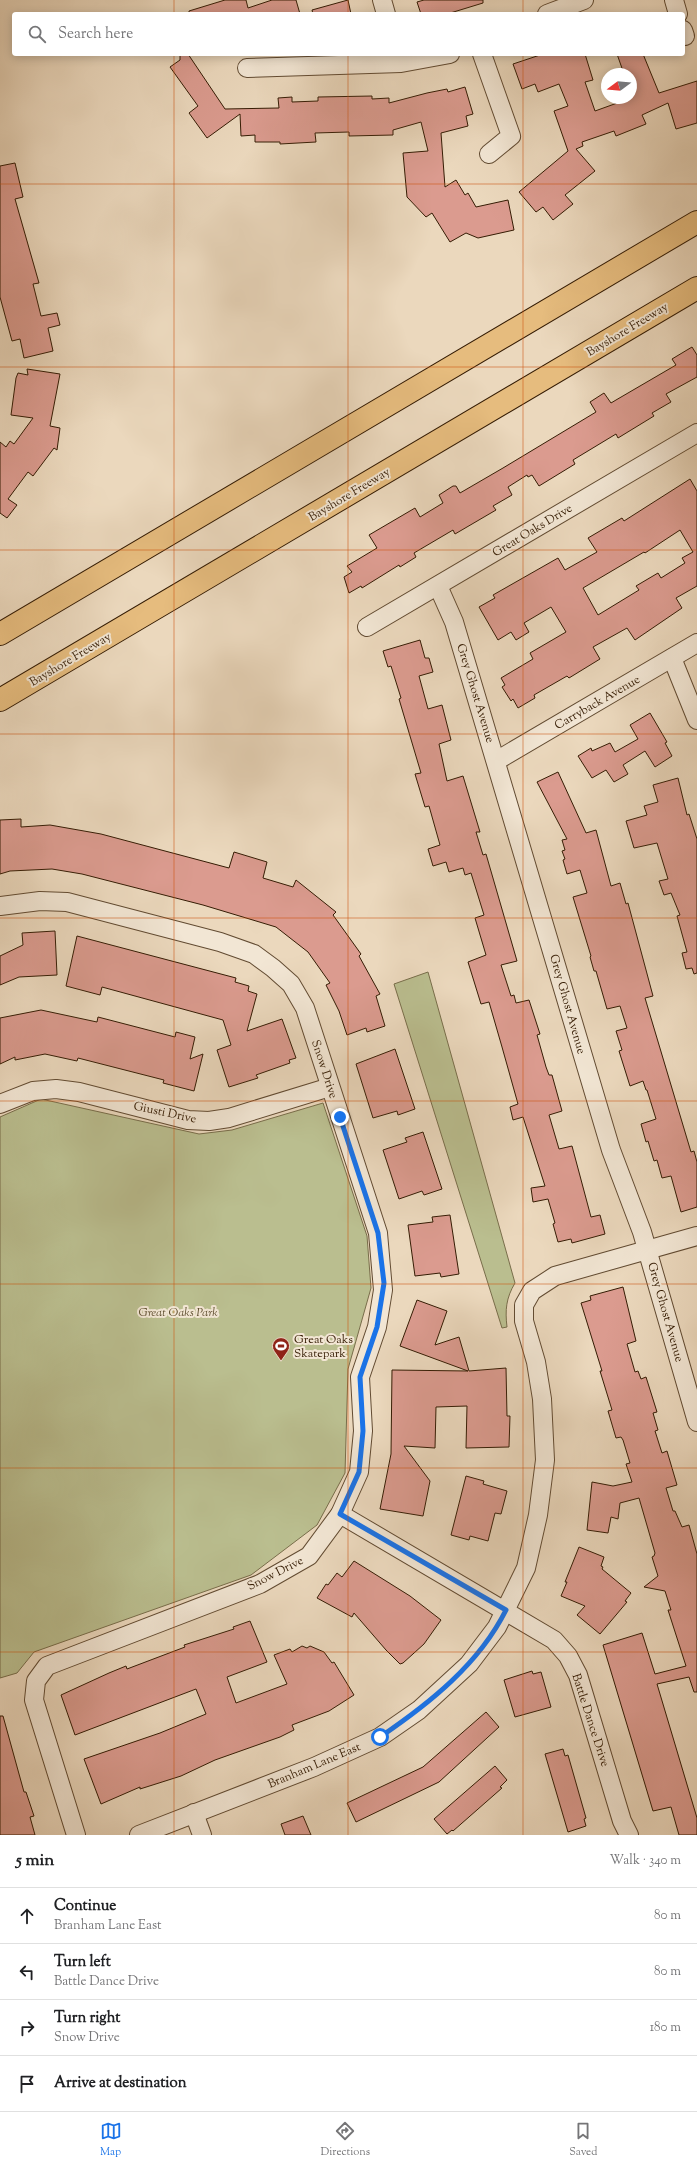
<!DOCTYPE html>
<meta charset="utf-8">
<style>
:root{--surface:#fff;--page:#f6f6f6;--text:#202124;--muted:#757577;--line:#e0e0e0;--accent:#1a73e8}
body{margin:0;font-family:"Sorts Mill Goudy",serif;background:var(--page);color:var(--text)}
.compass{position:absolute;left:601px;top:68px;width:36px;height:36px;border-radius:50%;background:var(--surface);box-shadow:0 2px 10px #0003;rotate:254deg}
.stop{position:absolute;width:12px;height:12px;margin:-9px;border:3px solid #1a73e8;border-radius:50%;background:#fff}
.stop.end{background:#1a73e8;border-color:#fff;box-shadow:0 1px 4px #0008}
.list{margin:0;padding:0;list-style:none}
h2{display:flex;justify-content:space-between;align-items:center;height:52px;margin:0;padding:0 16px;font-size:17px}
h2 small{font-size:13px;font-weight:400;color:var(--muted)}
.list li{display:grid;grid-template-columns:26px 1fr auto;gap:12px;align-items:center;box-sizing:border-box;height:56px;padding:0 16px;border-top:1px solid var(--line)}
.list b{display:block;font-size:15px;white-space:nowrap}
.list p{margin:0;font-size:13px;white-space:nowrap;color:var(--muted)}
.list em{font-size:13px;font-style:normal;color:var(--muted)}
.icon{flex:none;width:22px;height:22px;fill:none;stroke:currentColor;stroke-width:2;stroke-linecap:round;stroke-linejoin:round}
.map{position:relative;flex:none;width:697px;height:1835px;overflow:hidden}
.search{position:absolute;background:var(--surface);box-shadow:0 2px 10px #0003;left:12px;right:12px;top:12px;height:44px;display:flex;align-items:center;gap:10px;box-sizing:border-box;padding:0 14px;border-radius:4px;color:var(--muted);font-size:15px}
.sheet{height:276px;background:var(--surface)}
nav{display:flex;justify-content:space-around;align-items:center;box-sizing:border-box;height:56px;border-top:1px solid var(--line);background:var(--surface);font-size:11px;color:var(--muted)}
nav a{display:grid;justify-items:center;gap:2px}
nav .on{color:var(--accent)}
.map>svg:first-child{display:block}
</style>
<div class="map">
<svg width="697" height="1835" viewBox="0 0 697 1835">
<rect width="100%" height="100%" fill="#ebd8bd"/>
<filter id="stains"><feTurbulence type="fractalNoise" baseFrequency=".005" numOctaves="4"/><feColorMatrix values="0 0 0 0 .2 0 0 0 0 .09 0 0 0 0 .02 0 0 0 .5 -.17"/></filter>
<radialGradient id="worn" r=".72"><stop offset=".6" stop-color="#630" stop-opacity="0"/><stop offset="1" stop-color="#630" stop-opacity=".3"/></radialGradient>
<g fill="#babe8f" stroke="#786d4a">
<path d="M428 972 515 1283C506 1298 505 1310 507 1327L502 1328 394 984Z"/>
<polygon points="41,1099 199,1134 232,1130 323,1103 367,1236 371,1288 348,1369 345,1473 317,1525 251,1575 34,1652 17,1673 0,1678 0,1117"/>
</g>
<g fill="#db9b8f" stroke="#351c04" fill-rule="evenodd">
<polygon points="225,0 246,0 248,8 272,0 296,0 300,14 189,14 189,11"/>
<polygon points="348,0 351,14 313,14 312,10"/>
<polygon points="424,0 483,0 483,3 447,14 421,14 417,2"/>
<polygon points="180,54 188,54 225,109 279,108 278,98 292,97 292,102 318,101 318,97 372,96 372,99 389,98 389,103 427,93 447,89 448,92 465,87 473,114 466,116 468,126 441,133 445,187 456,180 465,195 468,193 476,207 508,200 514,230 478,238 466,233 450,242 432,213 426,217 407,197 403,153 428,151 421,122 393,130 393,135 349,136 349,132 315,133 316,142 280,144 280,142 255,142 255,135 241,136 240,114 207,138 189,113 198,106 170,67 180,60"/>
<polygon points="543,54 585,54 593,80 585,82 595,111 620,102 618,98 631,98 631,74 624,74 617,54 643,54 659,93 697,81 697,123 676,129 668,103 642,115 646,124 616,136 614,131 582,142 583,146 576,149 595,171 565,195 573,204 553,220 543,207 536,212 519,192 568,151 554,111 568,106 559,84 538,92 535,84 522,89 513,64"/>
<polygon points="15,163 23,197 15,199 39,283 33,284 41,316 57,313 60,325 48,328 53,351 24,358 20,339 12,341 0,297 0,166"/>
<polygon points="692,347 697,355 697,377 666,394 671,402 652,413 654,416 618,438 616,434 573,460 575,464 539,486 532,475 528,477 527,475 508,487 512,495 493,506 496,510 455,534 453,530 414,553 416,557 400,567 399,565 362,588 361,586 349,593 344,577 352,572 347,566 377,548 369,535 415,508 420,517 443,503 439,495 453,486 456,486 460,493 503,468 596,412 590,402 604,393 611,403 616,400 676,365 672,359"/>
<polygon points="27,369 60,374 50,426 60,428 57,450 54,448 33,476 28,472 8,499 17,505 7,518 0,513 0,442 6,447 10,441 14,444 33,418 11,415 16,378 18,373 28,375"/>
<path d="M690 479 697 491V586L676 598 682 608 635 640 627 628 593 647 600 659 569 678 567 676 534 695 535 698 518 708 513 699 511 701 502 687 505 685 501 678 533 659 530 653 566 632 551 607 524 623 529 632 516 640 511 632 498 640 479 607 495 598 493 595 558 558 565 570 597 552 588 538 622 518 624 521ZM680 530 693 552 682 558 685 563 661 578 658 573 636 586 639 590 598 615 583 588 644 552 645 553Z"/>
<polygon points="420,640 425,658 429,658 433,672 419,676 428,709 442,705 451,740 439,744 447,781 463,776 480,832 476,832 483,855 486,854 517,961 501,965 511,996 514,995 516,1003 529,1000 540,1034 537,1035 546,1067 549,1075 552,1075 562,1111 549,1115 559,1149 572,1146 591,1217 600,1215 605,1234 572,1243 571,1239 558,1242 553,1224 555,1223 548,1199 533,1202 531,1188 545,1186 523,1117 513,1120 510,1107 518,1104 502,1047 489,1002 481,1004 468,962 486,955 475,918 484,915 471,873 465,875 463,868 449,872 446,862 433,866 428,849 440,845 429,806 425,807 415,774 421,773 399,699 401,698 391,666 388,667 383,651"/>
<polygon points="650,713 667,742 665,743 672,756 655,767 645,751 623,765 628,774 614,782 606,770 592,778 578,756 591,748 592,751 610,743 615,752 638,739 630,725"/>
<polygon points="558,772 586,833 596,830 611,886 620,883 626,904 628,903 653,996 645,998 691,1152 694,1151 697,1162 697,1207 681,1212 671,1176 662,1178 657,1160 654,1161 648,1141 646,1142 641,1124 656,1119 647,1090 646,1090 643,1081 630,1086 619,1051 622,1050 616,1031 627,1028 620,1006 607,1009 596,971 594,971 590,957 591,956 573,897 587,893 580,870 567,874 563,860 565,859 562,851 565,850 562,840 567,839 537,782"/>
<polygon points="678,778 687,815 689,814 697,839 697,973 694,974 692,968 686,969 682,953 687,952 677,916 680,915 671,893 664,895 659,881 668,879 657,843 634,848 626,821 647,815 644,806 658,802 653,785"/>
<polygon points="21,819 21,827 50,825 101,834 229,868 234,852 267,862 263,878 293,887 296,880 336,912 333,915 361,954 359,956 380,994 376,996 385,1026 367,1032 366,1028 347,1035 339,1011 326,985 330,983 308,952 276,927 203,905 82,874 52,869 10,871 0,874 0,820"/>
<polygon points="55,931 57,975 19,977 0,985 0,956 23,945 22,933"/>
<polygon points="77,936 236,978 235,982 249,986 248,991 257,994 247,1031 282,1019 296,1058 289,1060 290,1063 256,1075 258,1078 229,1087 217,1050 231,1045 223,1020 102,987 100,995 66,986"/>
<polygon points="41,1010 97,1022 98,1017 175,1037 176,1032 195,1037 190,1059 203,1054 194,1091 163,1083 164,1080 78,1058 77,1061 45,1054 15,1060 15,1057 0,1064 0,1018"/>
<polygon points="395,1049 415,1109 398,1115 397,1111 373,1118 356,1064"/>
<polygon points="423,1132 442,1189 424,1195 422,1191 399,1199 383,1150 407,1142 405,1138"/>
<polygon points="450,1215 459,1274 441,1277 440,1273 415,1276 408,1225 433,1222 432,1217"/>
<polygon points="623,1287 636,1341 627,1344 635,1372 638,1371 641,1379 646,1377 657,1412 653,1413 658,1430 655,1431 662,1453 667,1451 677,1485 666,1488 673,1511 675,1511 682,1527 689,1525 697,1554 697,1692 694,1692 689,1677 657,1684 697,1818 697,1835 679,1835 671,1807 653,1811 603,1645 642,1633 655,1674 686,1666 668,1610 671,1610 665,1591 644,1587 658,1576 652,1557 654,1556 655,1553 639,1498 620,1503 618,1519 611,1517 608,1533 587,1530 592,1482 613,1486 632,1482 626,1464 630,1463 623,1440 621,1437 616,1438 608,1411 612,1410 600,1371 602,1371 581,1303 591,1300 590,1296"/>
<polygon points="417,1300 447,1311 435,1345 459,1337 469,1371 506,1368 507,1416 510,1416 509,1447 466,1448 467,1406 436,1407 435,1448 404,1446 430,1481 423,1516 380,1509 391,1454 392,1370 468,1371 400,1346"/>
<polygon points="466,1476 484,1481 483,1484 507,1491 501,1514 495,1513 488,1541 470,1536 469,1540 451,1535"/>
<polygon points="579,1547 604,1557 601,1566 603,1567 602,1569 631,1593 625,1601 627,1602 600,1634 577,1615 585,1606 561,1596 567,1582 565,1582"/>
<polygon points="354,1561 410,1596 441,1620 424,1644 403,1663 400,1664 386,1650 354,1613 352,1617 317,1598 326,1584 328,1585 337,1573 342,1577"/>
<polygon points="250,1621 267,1662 227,1677 236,1703 287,1684 274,1655 290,1649 292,1652 302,1646 307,1648 310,1646 324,1652 332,1663 334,1662 354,1695 329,1711 292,1725 294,1730 280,1737 215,1760 181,1776 140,1789 140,1787 101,1804 84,1759 160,1733 206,1714 196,1689 75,1735 61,1695 109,1673 126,1666 127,1669 185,1647 184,1645 234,1629 233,1627"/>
<polygon points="532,1671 533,1674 541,1672 551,1707 515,1717 504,1680"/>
<polygon points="486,1712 499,1727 439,1782 356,1822 347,1803 423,1767"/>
<polygon points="0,1716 3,1716 24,1792 26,1792 34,1816 30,1817 35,1835 0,1835"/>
<polygon points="563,1749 565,1756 568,1755 586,1818 584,1819 586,1826 568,1832 545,1754"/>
<polygon points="495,1766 507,1780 500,1787 502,1788 453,1831 452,1830 447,1834 434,1819"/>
<polygon points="303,1816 311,1835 285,1835 281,1824"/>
</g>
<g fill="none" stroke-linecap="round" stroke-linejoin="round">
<g stroke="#624b32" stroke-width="20">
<g id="minor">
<polyline points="382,0 386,14"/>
<polyline points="674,0 678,14"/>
<polyline points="547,14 584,0"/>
<polyline points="683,30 685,36"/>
<polyline points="482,54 511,136 489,154"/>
<polyline points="247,68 401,63 450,54"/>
<polyline points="438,586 454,622 611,1150 642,1232 697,1422"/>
<polyline points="367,627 697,433"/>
<polyline points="672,658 697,720"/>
<polyline points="496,761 697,643"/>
<polyline points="0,906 40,901 67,902 220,942 254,954 273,968 291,984 305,1008 378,1233 383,1290 377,1327 360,1377 363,1431 359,1472 340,1514 309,1556 260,1584 47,1666 36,1681 34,1700 76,1835"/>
<polyline points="0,1104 33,1091 56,1089 79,1092 188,1120 209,1121 229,1118 330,1087"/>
<polyline points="340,1514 554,1640 568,1656 578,1675 622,1821 629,1835"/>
<polyline points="194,1813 202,1835"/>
<polyline points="139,1835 314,1767 380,1737 419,1710 469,1664 497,1627 526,1568 538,1515 545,1460 542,1399 536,1362 524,1321 524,1305 532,1291 555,1276 697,1236"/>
</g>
</g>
<g stroke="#351c04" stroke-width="24">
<g id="highway">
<polyline points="0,634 697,222"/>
<polyline points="0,700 697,288"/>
</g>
</g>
<use href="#minor" stroke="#f2e6d4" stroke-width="18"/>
<use href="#highway" stroke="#e6bc7e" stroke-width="22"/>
</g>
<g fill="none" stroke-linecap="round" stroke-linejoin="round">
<path stroke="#1a73e8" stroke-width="5" d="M340 1117 378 1233 384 1283 377 1327 360 1377 363 1431 359 1472 340 1514 506 1610C479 1664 430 1703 380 1737"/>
</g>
<path fill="none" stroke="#cd500b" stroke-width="1" stroke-opacity="0.55" d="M174 0V14M348 0V14M523 0V14M174 54V1835M348 54V1835M523 54V1835M0 184H697M0 367H697M0 550H697M0 734H697M0 918H697M0 1101H697M0 1284H697M0 1468H697M0 1652H697"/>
<defs>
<g id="stadium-pin" transform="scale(0.9)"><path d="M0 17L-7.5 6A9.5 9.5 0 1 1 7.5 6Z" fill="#8f2418" stroke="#f2e6d4"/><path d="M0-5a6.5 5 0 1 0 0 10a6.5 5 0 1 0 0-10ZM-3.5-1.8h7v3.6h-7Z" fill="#fff"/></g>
</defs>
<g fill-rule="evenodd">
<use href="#stadium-pin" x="281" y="1346"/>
</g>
<g text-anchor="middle" stroke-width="4" stroke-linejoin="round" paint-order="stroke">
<g font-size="12" fill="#351c04" stroke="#f2e6d4">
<text transform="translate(627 329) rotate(-31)" y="4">Bayshore Freeway</text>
<text transform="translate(349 494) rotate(-31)" y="4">Bayshore Freeway</text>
<text transform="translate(532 530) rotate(-31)" y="4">Great Oaks Drive</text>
<text transform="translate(70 659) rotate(-31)" y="4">Bayshore Freeway</text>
<text transform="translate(476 693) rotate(73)" y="4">Grey Ghost Avenue</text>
<text transform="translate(597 702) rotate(-30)" y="4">Carryback Avenue</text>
<text transform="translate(568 1004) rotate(74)" y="4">Grey Ghost Avenue</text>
<text transform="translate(325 1069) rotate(72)" y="4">Snow Drive</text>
<text transform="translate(165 1112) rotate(12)" y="4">Giusti Drive</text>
<text transform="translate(666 1312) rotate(74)" y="4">Grey Ghost Avenue</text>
<text transform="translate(275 1573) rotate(-27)" y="4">Snow Drive</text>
<text transform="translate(591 1720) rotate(72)" y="4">Battle Dance Drive</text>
<text transform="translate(314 1765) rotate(-23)" y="4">Branham Lane East</text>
</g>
<g font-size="12" font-style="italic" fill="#5d4d2e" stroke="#f2e6d4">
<text x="178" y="1316">Great Oaks Park</text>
</g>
<g font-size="12" fill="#351c04" stroke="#f2e6d4" text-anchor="start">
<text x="294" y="1343">Great Oaks<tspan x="294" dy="14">Skatepark</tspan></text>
</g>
</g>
<rect width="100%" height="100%" filter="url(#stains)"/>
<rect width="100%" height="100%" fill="url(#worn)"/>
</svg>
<svg class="compass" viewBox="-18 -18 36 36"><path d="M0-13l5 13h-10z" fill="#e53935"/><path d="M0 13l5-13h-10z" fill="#757577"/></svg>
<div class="stop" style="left:380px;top:1737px"></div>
<div class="stop end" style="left:340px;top:1117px"></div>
<div class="search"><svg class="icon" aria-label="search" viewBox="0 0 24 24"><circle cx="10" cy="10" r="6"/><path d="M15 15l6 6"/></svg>Search here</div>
</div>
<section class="sheet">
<h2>5 min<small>Walk · 340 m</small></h2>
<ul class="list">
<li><svg class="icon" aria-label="ahead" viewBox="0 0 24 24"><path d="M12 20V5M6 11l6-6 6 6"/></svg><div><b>Continue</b><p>Branham Lane East</p></div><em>80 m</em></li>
<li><svg class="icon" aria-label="left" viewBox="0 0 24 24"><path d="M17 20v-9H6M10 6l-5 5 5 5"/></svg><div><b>Turn left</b><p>Battle Dance Drive</p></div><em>80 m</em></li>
<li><svg class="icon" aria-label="right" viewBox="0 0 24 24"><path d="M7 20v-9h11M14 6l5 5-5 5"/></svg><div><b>Turn right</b><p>Snow Drive</p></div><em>180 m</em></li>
<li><svg class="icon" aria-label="arrive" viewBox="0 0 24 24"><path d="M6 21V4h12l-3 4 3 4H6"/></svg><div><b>Arrive at destination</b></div></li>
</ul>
</section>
<nav>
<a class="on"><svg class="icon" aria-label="map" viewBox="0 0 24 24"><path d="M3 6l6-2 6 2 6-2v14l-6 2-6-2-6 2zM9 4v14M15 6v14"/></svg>Map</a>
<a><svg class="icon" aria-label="directions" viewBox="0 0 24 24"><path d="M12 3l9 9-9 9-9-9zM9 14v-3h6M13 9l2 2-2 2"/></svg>Directions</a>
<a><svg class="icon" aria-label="saved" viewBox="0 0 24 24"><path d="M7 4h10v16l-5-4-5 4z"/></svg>Saved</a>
</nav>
